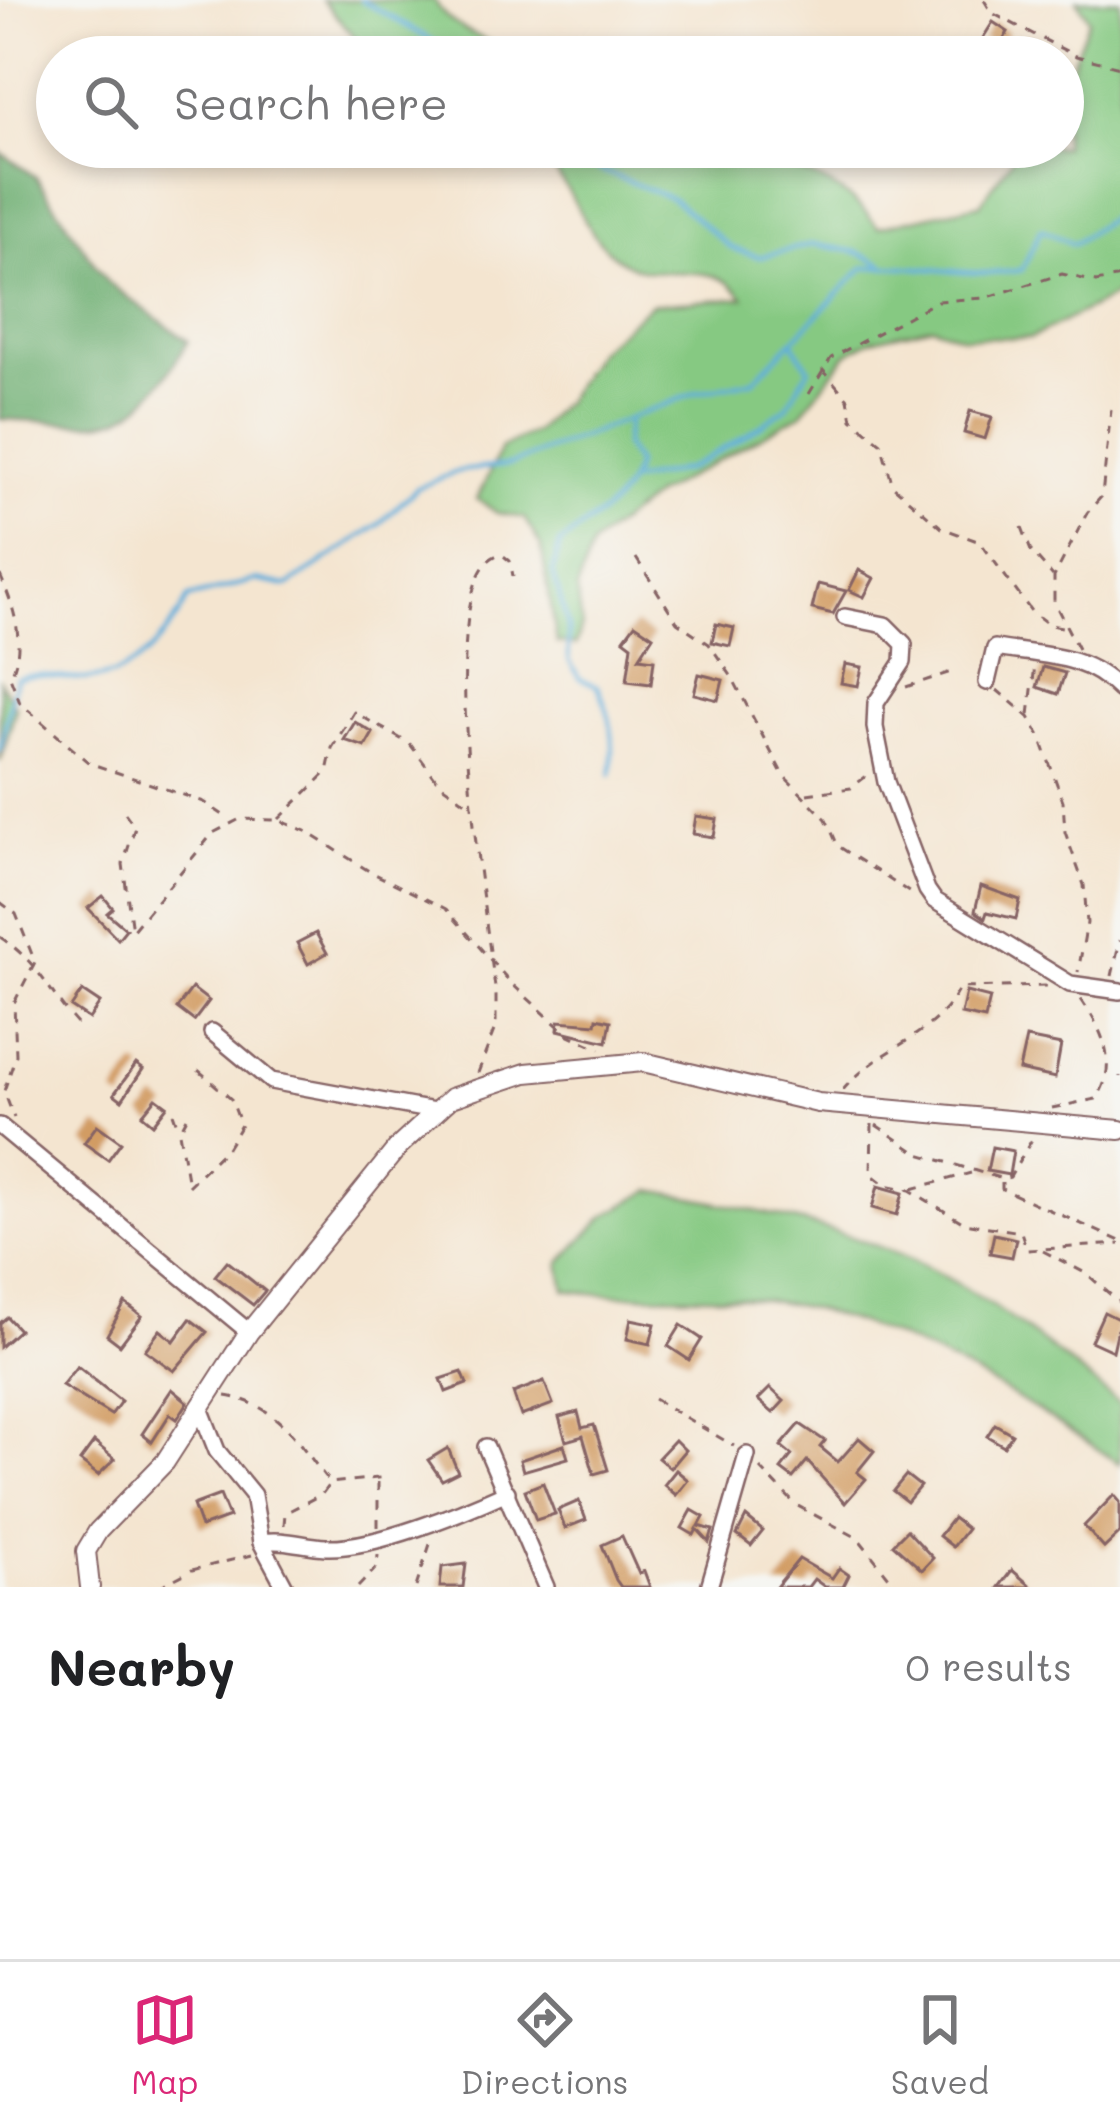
<!DOCTYPE html>
<style>
:root{--surface:#fff;--page:#f2f2f2;--text:#202124;--muted:#757577;--line:#e0e0e0;--accent:#db2777}
body{margin:0;font-family:Mali,sans-serif;background:var(--page);color:var(--text)}
.list{margin:0;padding:0;list-style:none}
h2{display:flex;justify-content:space-between;align-items:center;height:156px;margin:0;padding:0 48px;font-size:51px}
h2 small{font-size:39px;font-weight:400;color:var(--muted)}
.icon{flex:none;width:66px;height:66px;fill:none;stroke:currentColor;stroke-width:2;stroke-linecap:round;stroke-linejoin:round}
.map{position:relative;flex:none;width:1120px;height:1587px;overflow:hidden}
.search{position:absolute;background:var(--surface);box-shadow:0 6px 18px #0003;left:36px;right:36px;top:36px;height:132px;display:flex;align-items:center;gap:30px;box-sizing:border-box;padding:0 42px;border-radius:66px;color:var(--muted);font-size:45px}
.sheet{height:372px;background:var(--surface)}
nav{display:flex;justify-content:space-around;align-items:center;box-sizing:border-box;height:168px;border-top:3px solid var(--line);background:var(--surface);font-size:33px;color:var(--muted)}
nav a{display:grid;justify-items:center;gap:6px}
nav .on{color:var(--accent)}
.map>svg:first-child{display:block}
</style>
<div class="map">
<svg width="1120" height="1587" viewBox="0 0 1120 1587">
<rect width="100%" height="100%" fill="#f6f6f2"/>
<filter id="ink" filterUnits="userSpaceOnUse"><feTurbulence type="fractalNoise" baseFrequency=".00833" numOctaves="2"/><feDisplacementMap in="SourceGraphic" scale="24" xChannelSelector="R" yChannelSelector="G"/><feConvolveMatrix kernelMatrix="1 2 1 2 8 2 1 2 1" color-interpolation-filters="sRGB"/></filter>
<filter id="wash" filterUnits="userSpaceOnUse"><feTurbulence type="fractalNoise" baseFrequency=".004" numOctaves="4" result="noise"/><feDisplacementMap in="SourceGraphic" scale="48" xChannelSelector="R" yChannelSelector="G"/><feGaussianBlur stdDeviation="2.7" result="paint"/><feColorMatrix in="noise" values="0 0 0 0 0 0 0 0 0 0 0 0 0 0 0 0 0 1.4 0 .05"/><feComposite in="paint" operator="in"/></filter>
<g filter="url(#wash)">
<rect width="100%" height="100%" fill="#f4e5d0"/>
<g fill="#86c982" stroke="#687456" stroke-width="3">
<path d="M322 0H435C448 32 488 34 511 57H403L364 48Z"/>
<path d="M1077 0H1120V293L1031 338 962 337 932 326 871 340 847 354 801 414 654 496 592 545 577 589 582 626 576 645 557 643 541 546 524 518 497 513 477 499 501 448 536 431 566 399 597 351 651 304 744 298C714 255 665 285 623 262 577 235 576 175 527 147H685C705 163 722 160 747 162 800 166 846 184 878 227L980 204 1020 147H1063V86L1089 19Z"/>
<polygon points="0,681 16,708 0,762"/>
<path d="M651 1190C756 1209 874 1232 966 1289 1020 1322 1071 1364 1120 1404V1464C1011 1390 882 1311 748 1298 687 1292 626 1300 565 1290L560 1263 605 1216Z"/>
</g>
<path fill="#6cad70" stroke="#5b664e" stroke-width="3" d="M0 152 36 177 107 282 188 341C128 444 109 423 0 419Z"/>
<g fill="none" stroke-linecap="round" stroke-linejoin="round">
<g stroke="#61afdb" stroke-width="4.5">
<polyline points="361,0 461,57"/>
<polyline points="574,147 600,170 673,199 731,248 760,257 813,244 857,252 883,264"/>
<polyline points="632,481 688,469 745,436 786,408 809,368 792,342"/>
<path d="M0 750 16 678C41 671 56 679 81 679 134 680 165 640 188 598L256 580 288 586 379 524 417 488 459 471 509 465 695 393 754 380 863 268C916 261 968 280 1022 270L1041 229 1073 244 1120 211"/>
<path d="M611 775C616 741 612 718 598 686L579 678 569 660 568 627 553 572 560 544C590 519 626 505 636 464L624 445 628 421"/>
</g>
</g>
<g id="blocks">
<g fill="#d29c64">
<polygon points="993,22 1008,32 999,48 983,38"/>
<polygon points="970,411 992,417 985,439 964,433"/>
<polygon points="859,570 874,578 864,597 849,590"/>
<polygon points="818,584 846,591 833,614 812,609"/>
<polygon points="635,624 653,636 639,658 654,660 651,684 627,681 632,645 624,639"/>
<polygon points="716,624 734,628 730,646 712,642"/>
<polygon points="845,664 862,667 858,686 841,683"/>
<polygon points="1043,667 1065,673 1058,694 1037,687"/>
<polygon points="699,674 723,680 718,700 694,694"/>
<polygon points="355,722 373,733 365,747 344,740"/>
<polygon points="696,816 717,819 714,837 693,834"/>
<polygon points="981,886 1020,900 1016,919 987,912 985,918 975,911"/>
<polygon points="103,896 113,908 107,913 126,929 118,939 88,908"/>
<polygon points="316,933 327,953 308,964 297,943"/>
<polygon points="192,988 209,1001 194,1021 177,1008"/>
<polygon points="82,991 100,1003 89,1019 71,1007"/>
<polygon points="966,992 990,998 985,1019 961,1014"/>
<polygon points="597,1018 611,1021 607,1042 558,1030 559,1021 596,1024"/>
<polygon points="1026,1038 1061,1045 1055,1078 1019,1070"/>
<polygon points="136,1064 143,1069 122,1100 114,1094"/>
<polygon points="156,1098 167,1106 153,1124 142,1115"/>
<polygon points="97,1125 121,1142 108,1160 84,1143"/>
<polygon points="992,1147 1013,1151 1009,1175 987,1171"/>
<polygon points="878,1186 903,1193 897,1215 872,1208"/>
<polygon points="994,1234 1016,1239 1012,1257 990,1253"/>
<polygon points="227,1261 265,1291 253,1305 215,1276"/>
<polygon points="125,1303 142,1316 120,1345 107,1335"/>
<polygon points="1104,1312 1120,1320 1113,1351 1091,1341"/>
<polygon points="7,1317 19,1330 0,1347 0,1323"/>
<polygon points="190,1319 207,1332 174,1371 145,1350 160,1330 174,1341"/>
<polygon points="631,1319 655,1324 650,1344 627,1339"/>
<polygon points="681,1325 702,1339 689,1360 668,1346"/>
<polygon points="77,1366 121,1401 111,1415 62,1385"/>
<polygon points="462,1372 467,1384 446,1392 441,1379"/>
<polygon points="544,1381 553,1404 521,1416 513,1393"/>
<polygon points="770,1388 784,1401 773,1413 758,1400"/>
<polygon points="172,1389 188,1402 177,1419 170,1414 152,1442 142,1434"/>
<polygon points="578,1412 582,1428 594,1425 608,1470 594,1474 583,1436 566,1441 559,1417"/>
<polygon points="800,1424 825,1441 820,1447 838,1462 859,1438 874,1451 857,1472 866,1479 845,1503 807,1461 793,1478 781,1469 792,1455 781,1446"/>
<polygon points="995,1424 1012,1434 1004,1446 987,1436"/>
<polygon points="675,1440 685,1450 670,1468 658,1458"/>
<polygon points="94,1442 115,1459 98,1475 80,1461"/>
<polygon points="564,1445 568,1458 523,1471 520,1460"/>
<polygon points="448,1448 458,1472 442,1480 428,1460"/>
<polygon points="676,1470 688,1480 676,1495 664,1485"/>
<polygon points="906,1475 920,1486 907,1502 893,1491"/>
<polygon points="543,1483 555,1514 536,1520 525,1490"/>
<polygon points="220,1495 229,1517 201,1527 193,1505"/>
<polygon points="1114,1495 1120,1502 1120,1533 1104,1548 1084,1526"/>
<polygon points="579,1501 586,1520 565,1528 558,1510"/>
<polygon points="692,1510 704,1517 699,1526 713,1530 709,1542 697,1529 694,1535 682,1528"/>
<polygon points="746,1517 763,1531 751,1546 737,1535"/>
<polygon points="953,1518 967,1529 953,1547 939,1536"/>
<polygon points="907,1530 933,1558 922,1570 893,1544"/>
<polygon points="622,1536 639,1574 644,1571 650,1587 621,1587 616,1580 602,1545"/>
<polygon points="799,1559 832,1578 839,1568 849,1575 843,1587 825,1587 814,1579 808,1587 776,1587"/>
<polygon points="466,1564 463,1587 440,1587 442,1567"/>
<polygon points="1012,1570 1032,1587 999,1587"/>
</g>
</g>
</g>
<g filter="url(#ink)">
<use href="#blocks" fill-opacity="0" stroke="#866465" stroke-width="3"/>
<g fill="none" stroke-linecap="round" stroke-linejoin="round">
<g stroke="#866465" stroke-width="20">
<g id="minor">
<polyline points="845,617 885,625 904,644 903,662 876,703 875,727 886,782 927,890 934,900 1070,984 1120,991"/>
<path d="M987 682 995 648C1044 656 1084 653 1120 690"/>
<polyline points="212,1032 271,1081 434,1111"/>
<polyline points="0,1126 249,1332"/>
<polyline points="200,1408 217,1451 253,1495 261,1542 285,1587"/>
<polyline points="486,1447 546,1587"/>
<path d="M261 1542C285 1538 303 1546 326 1547 374 1549 463 1512 507 1492"/>
<polyline points="709,1587 747,1455"/>
</g>
</g>
<g stroke="#866465" stroke-width="22">
<polyline id="tertiary" points="90,1587 86,1551 98,1531 165,1462 249,1332 398,1147 451,1098 526,1073 643,1062 818,1103 1120,1130"/>
</g>
<g stroke="#866465" stroke-width="3" stroke-dasharray="9 9" stroke-linecap="butt">
<polyline points="984,0 992,13 1076,56 1120,67"/>
<polyline points="822,369 848,399 852,419 881,443 893,486 942,528 980,542 1031,611 1049,625 1062,627"/>
<polyline points="809,394 831,358 937,301 985,298 1062,274 1096,282 1120,277"/>
<polyline points="1022,527 1031,551 1053,576"/>
<polyline points="636,558 677,622 709,644 732,677 783,775 826,819 838,846 915,896"/>
<path d="M0 575C14 606 27 646 10 677L20 703 89 763 204 802 229 819"/>
<polyline points="1078,649 1054,602 1054,577 1087,513 1102,496 1111,409"/>
<polyline points="906,687 951,672"/>
<polyline points="997,690 1029,717 1039,734 1063,801 1065,832 1084,885 1087,923 1078,972"/>
<polyline points="1029,715 1035,665"/>
<polyline points="807,794 851,788 869,774"/>
<polyline points="125,813 135,827 123,864 132,931 213,833 240,819 278,820 306,831 369,871 446,909 512,984 567,1034 600,1049"/>
<polyline points="279,819 327,772 332,748 354,712 410,744 439,783 473,807"/>
<polyline points="0,902 16,914 35,962 14,1003 16,1055 4,1091 14,1118"/>
<path d="M0 937C42 965 47 992 79 1026"/>
<polyline points="1112,976 1120,940"/>
<path d="M478 1073 496 1025V996C489 931 426 570 501 554L510 561 513 576"/>
<polyline points="1120,1076 1120,1077"/>
<path d="M843 1090C877 1049 938 1035 959 988L1048 986"/>
<path d="M1052 1108 1096 1099C1120 1065 1102 1029 1080 998"/>
<polyline points="173,1113 179,1130"/>
<polyline points="187,1117 179,1132 188,1185"/>
<polyline points="872,1124 871,1174 885,1185 910,1190 964,1223 1021,1232 1027,1250 1120,1244"/>
<polyline points="876,1125 919,1154 1003,1179 1010,1177 1034,1136"/>
<polyline points="1002,1182 1002,1189 1120,1241"/>
<polyline points="188,1186 227,1148 241,1125 231,1099 197,1069"/>
<polyline points="912,1189 971,1173"/>
<polyline points="1043,1251 1087,1274 1120,1303"/>
<path d="M226 1396C278 1404 299 1444 330 1483"/>
<polyline points="654,1399 734,1446"/>
<polyline points="760,1468 796,1505 858,1538 897,1587"/>
<polyline points="284,1525 285,1513 322,1494 330,1483 388,1477"/>
<polyline points="378,1527 378,1477"/>
<polyline points="159,1587 192,1570 252,1555"/>
<polyline points="358,1587 377,1567 378,1555"/>
<polyline points="416,1587 432,1538"/>
</g>
<use href="#minor" stroke="#fff" stroke-width="15"/>
<use href="#tertiary" stroke="#fff" stroke-width="18"/>
</g>
</g>
</svg>
<div class="search"><svg class="icon" aria-label="search" viewBox="0 0 24 24"><circle cx="10" cy="10" r="6"/><path d="M15 15l6 6"/></svg>Search here</div>
</div>
<section class="sheet">
<h2>Nearby<small>0 results</small></h2>
<ul class="list">
</ul>
</section>
<nav>
<a class="on"><svg class="icon" aria-label="map" viewBox="0 0 24 24"><path d="M3 6l6-2 6 2 6-2v14l-6 2-6-2-6 2zM9 4v14M15 6v14"/></svg>Map</a>
<a><svg class="icon" aria-label="directions" viewBox="0 0 24 24"><path d="M12 3l9 9-9 9-9-9zM9 14v-3h6M13 9l2 2-2 2"/></svg>Directions</a>
<a><svg class="icon" aria-label="saved" viewBox="0 0 24 24"><path d="M7 4h10v16l-5-4-5 4z"/></svg>Saved</a>
</nav>
